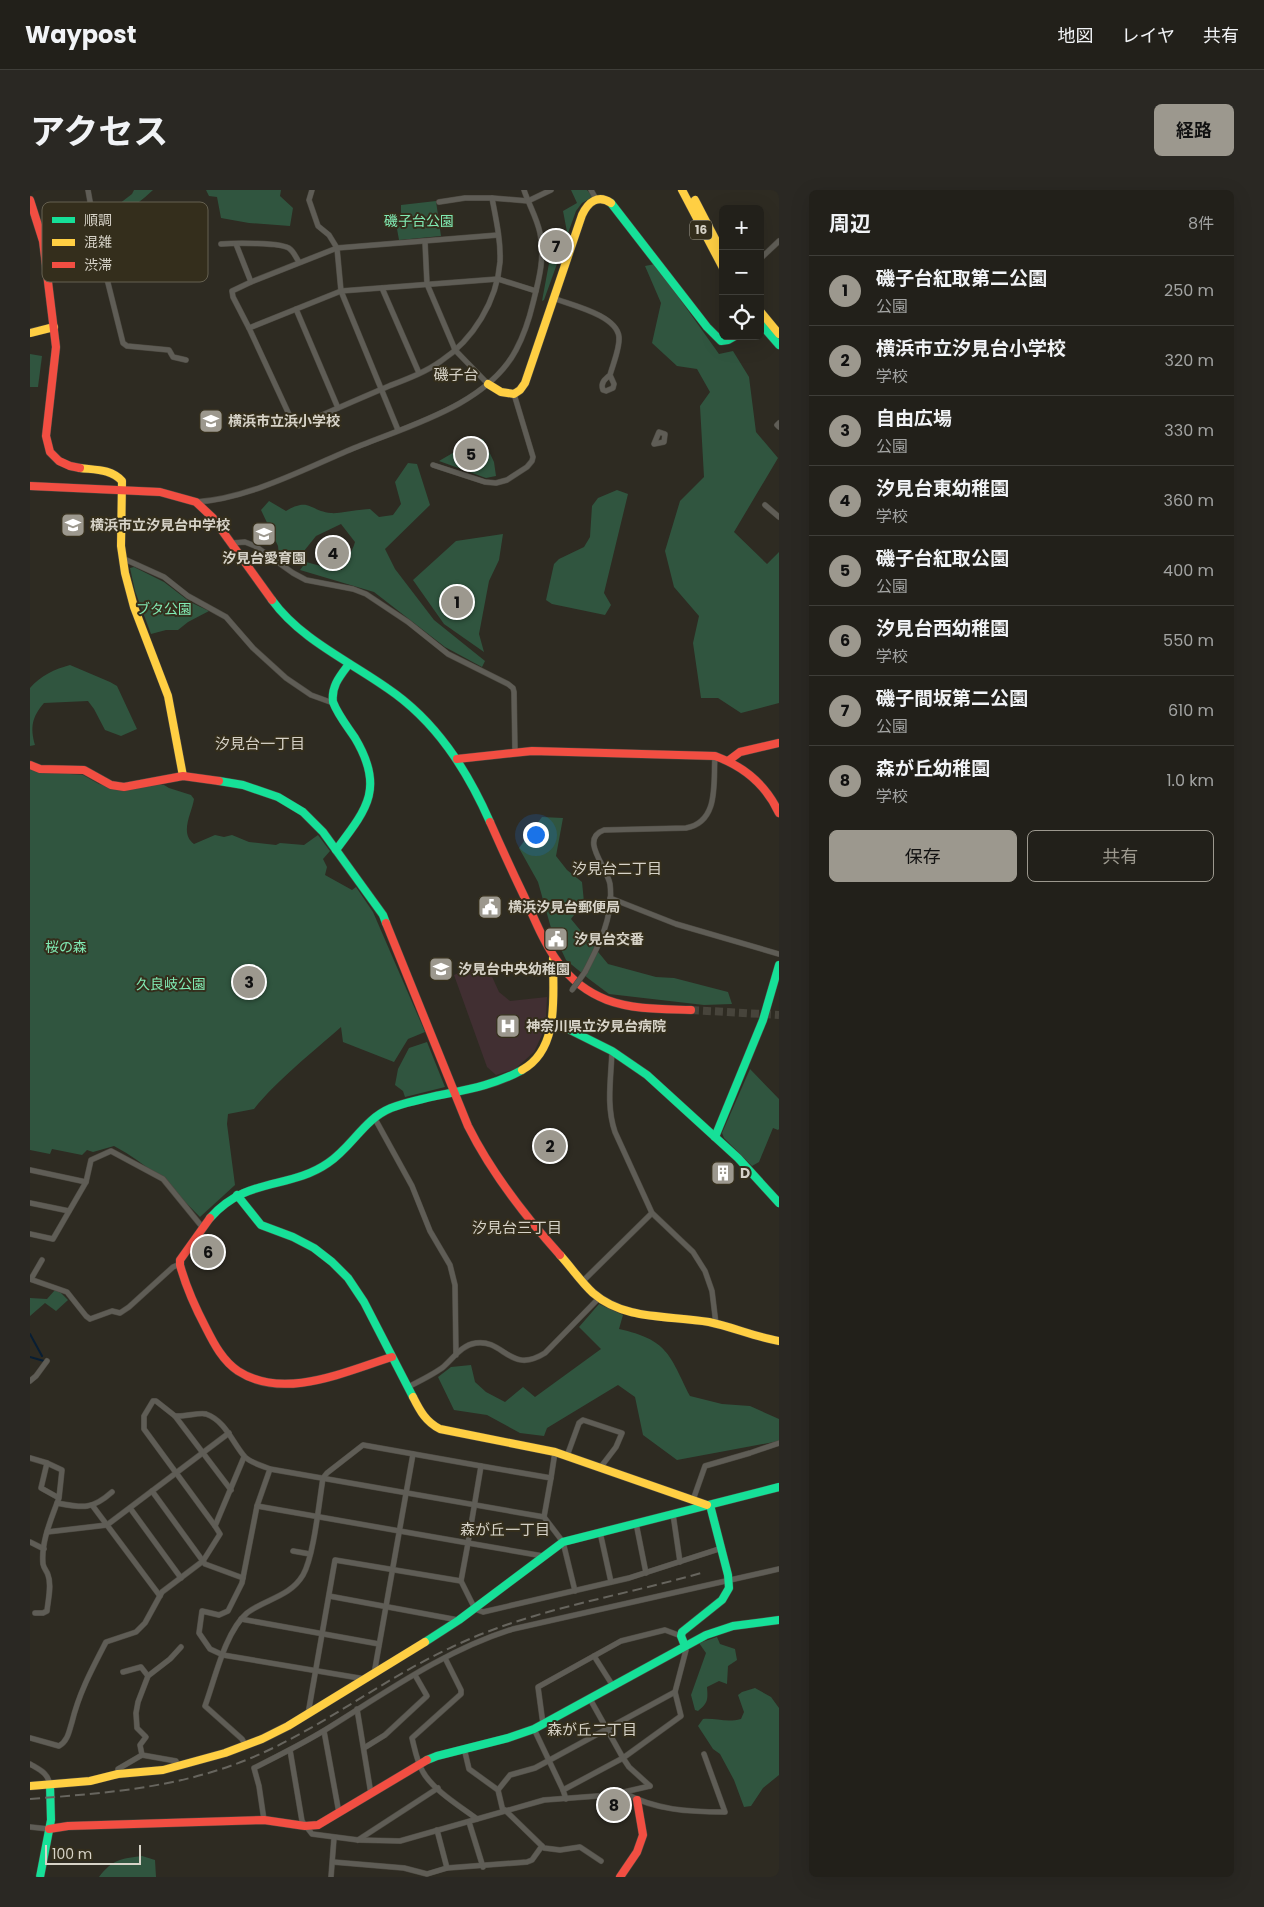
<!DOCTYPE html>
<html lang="ja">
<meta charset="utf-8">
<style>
:root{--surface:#22201a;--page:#2a2823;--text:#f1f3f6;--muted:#a2a3a2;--line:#3f3e39;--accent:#9c988e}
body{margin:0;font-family:Poppins,"Noto Sans JP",sans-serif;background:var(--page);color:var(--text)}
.controls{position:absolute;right:15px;top:15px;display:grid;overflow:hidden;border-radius:8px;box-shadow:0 5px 20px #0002}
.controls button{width:45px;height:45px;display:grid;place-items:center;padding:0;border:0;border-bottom:1px solid var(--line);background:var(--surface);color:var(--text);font:25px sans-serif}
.scale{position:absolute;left:15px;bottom:12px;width:96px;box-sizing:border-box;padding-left:5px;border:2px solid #d7d3c8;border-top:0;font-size:14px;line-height:18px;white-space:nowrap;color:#d7d3c8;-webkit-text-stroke:4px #342e1c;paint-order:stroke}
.you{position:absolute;left:505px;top:644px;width:18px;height:18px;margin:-12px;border:4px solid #fff;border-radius:50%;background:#1a73e8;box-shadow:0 0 0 8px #1a73e833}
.badge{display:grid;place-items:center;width:32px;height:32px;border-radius:50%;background:var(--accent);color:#111;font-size:16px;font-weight:700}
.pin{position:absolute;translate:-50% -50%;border:2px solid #fff;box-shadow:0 1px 5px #0006}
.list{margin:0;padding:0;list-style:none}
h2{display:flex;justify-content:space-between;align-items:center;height:65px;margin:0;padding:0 20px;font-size:21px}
h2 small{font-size:16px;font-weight:400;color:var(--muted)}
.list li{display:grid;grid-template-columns:32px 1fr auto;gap:15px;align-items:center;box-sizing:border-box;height:70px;padding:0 20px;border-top:1px solid var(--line)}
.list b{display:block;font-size:19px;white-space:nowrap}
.list p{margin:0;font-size:16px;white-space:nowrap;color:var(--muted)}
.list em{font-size:16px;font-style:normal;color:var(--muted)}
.actions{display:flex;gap:10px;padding:15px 20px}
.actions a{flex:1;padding:11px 0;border:1px solid var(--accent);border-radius:8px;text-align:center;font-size:18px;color:var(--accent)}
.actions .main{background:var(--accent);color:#111}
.icon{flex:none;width:28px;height:28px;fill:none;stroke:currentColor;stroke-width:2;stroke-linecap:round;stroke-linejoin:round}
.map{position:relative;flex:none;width:749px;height:1687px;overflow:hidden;border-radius:8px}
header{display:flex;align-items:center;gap:30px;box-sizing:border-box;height:70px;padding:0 25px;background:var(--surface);border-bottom:1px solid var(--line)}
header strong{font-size:24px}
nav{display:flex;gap:28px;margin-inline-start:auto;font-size:18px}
.intro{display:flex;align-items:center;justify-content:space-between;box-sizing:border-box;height:120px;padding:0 30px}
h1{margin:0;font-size:35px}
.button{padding:12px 22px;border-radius:8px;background:var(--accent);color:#111;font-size:18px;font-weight:700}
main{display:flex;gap:30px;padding:0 30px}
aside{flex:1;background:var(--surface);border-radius:8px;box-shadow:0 5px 20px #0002}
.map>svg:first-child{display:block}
</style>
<header>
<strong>Waypost</strong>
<nav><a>地図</a><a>レイヤ</a><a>共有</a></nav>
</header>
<div class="intro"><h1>アクセス</h1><a class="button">経路</a></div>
<main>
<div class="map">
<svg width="749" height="1687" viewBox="0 0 749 1687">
<rect width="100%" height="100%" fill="#2e2b22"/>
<polygon fill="#412f32" points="455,771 469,802 480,811 517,807 516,828 512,845 504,862 485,879 466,885 457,877 424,785"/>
<g fill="#30553f">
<path d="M104 0H123C113 9 100 22 86 20L85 17 102 4Z"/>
<polygon points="176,0 251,0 250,6 263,18 260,36 219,33 191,28 187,7 179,6"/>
<polygon points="541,0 557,0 563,7 552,13 546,21 514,110 512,111 520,68 518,44 537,42 533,21 547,13"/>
<polygon points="406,11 411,46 369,50 367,39 371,35 371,15"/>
<polygon points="625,74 689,164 703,161 719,187 726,242 748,268 704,342 737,374 749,362 749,513 711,523 688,508 671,508 663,453 669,426 644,397 635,361 650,311 674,287 670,216 680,202 667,179 647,176 622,153 631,113 615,76"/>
<polygon points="0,164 12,166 8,197 0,197"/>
<polygon points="453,249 464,272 466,286 456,288 409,271 433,257 438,250"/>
<path d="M378 273 387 274 400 315 355 359 365 379 404 430 455 471 452 477 415 457 344 402 270 380 276 372 302 379 312 380C315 369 322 363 325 352L311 334 286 346 266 371 257 370 249 366 248 356 231 320 239 311 256 321C280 307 279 321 301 323 308 324 330 319 340 319L349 327 363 325 371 314 365 292Z"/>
<polygon points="587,300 598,304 574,403 581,415 575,425 522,414 516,410 524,374 529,369 554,357 560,347 562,316 568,308"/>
<polygon points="473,344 469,370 459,391 449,444 454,462 414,434 383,390 426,351"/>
<polygon points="104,377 134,392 160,412 179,421 158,432 148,440 136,440 121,444 105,401 100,378"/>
<path d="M40 475 80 492 87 496 107 539 91 546 75 540 64 519 58 511 14 513C2 527 0 537 5 555L0 556V498C10 486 25 479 40 475Z"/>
<path d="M0 579 13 582 53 585 69 594 90 600 123 595H134L139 598 161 605 164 609C162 623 149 643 164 654L185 645 194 647 202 645 219 652 246 655 250 653 274 655 288 645 300 661 293 669 297 677 295 685 322 700 326 697 343 722 395 842 378 849 364 872 313 852 311 837C283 862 247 890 224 919L198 924 197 934 205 995 170 1027C143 999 118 974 84 956L63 962 57 960 52 965 22 959 20 964 0 960Z"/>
<polygon points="512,627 533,628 526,666 537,680 552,692 554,712 541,729 578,774 626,787 644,788 698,802 702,814 674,815 579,804 559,789 536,770 521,738 508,692 489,658"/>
<polygon points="397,852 415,897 375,907 373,901 365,895 368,879 379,858"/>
<polygon points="720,879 749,909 749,939 748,940 743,938 729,972 722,976 694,948 692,943"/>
<polygon points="25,1100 31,1103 38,1110 26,1121 15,1113 0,1126 0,1108 17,1109"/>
<path d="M569 1114 593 1125 589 1139C638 1150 639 1164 660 1206L692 1214 720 1216 749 1229V1251L647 1270 613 1245 605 1207 588 1195 517 1238 514 1246 490 1243 457 1225 424 1220 408 1187 421 1177 441 1175 445 1192 456 1202 475 1212 493 1197 505 1207 571 1159 549 1137Z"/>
<path d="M687 1447 690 1454 705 1459 707 1470 698 1476 697 1494 689 1491 677 1497C678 1510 678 1513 668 1521L665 1520 661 1505 676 1463 669 1453Z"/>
<path d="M725 1498 741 1507 749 1518V1585L733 1598 721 1616 714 1617 704 1590 690 1564 683 1559 668 1536 673 1529C686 1528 697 1533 711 1529L714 1522 708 1505 712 1502Z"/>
<path d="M112 1666 125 1670 126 1687H69C83 1669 90 1669 112 1666Z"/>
</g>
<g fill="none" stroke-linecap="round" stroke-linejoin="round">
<g stroke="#081e34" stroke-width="2">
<polyline points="0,1144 12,1166"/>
<polyline points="0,1167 14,1171"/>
</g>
<polyline stroke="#47443b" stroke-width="8" stroke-dasharray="8 4" stroke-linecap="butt" points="661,820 749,825"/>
<g stroke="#4c4941" stroke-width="6">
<g id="street">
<polyline points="58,0 66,45 93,153 97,156 139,160 143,167 156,170"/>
<polyline points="282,0 279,10 288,36 299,45 307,58 311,101 368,240"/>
<polyline points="561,0 566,9"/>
<path d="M462 8C466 29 471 51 470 72 467 111 443 150 411 171 396 182 377 189 359 196 329 209 298 222 268 236L263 233 219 138 203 107 202 101 221 92 307 58 468 45"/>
<polyline points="409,12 435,8 462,8 498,11 521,0"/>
<polyline points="13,51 66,41"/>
<polyline points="395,52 397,94 423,155 425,160 458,194"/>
<path d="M191 54C203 53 253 52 260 59 264 62 266 68 269 72"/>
<polyline points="206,54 221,92"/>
<polyline points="730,69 749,51"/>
<polyline points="352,98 389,183"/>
<path d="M523 108C541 115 587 125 589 147 590 158 583 174 580 185L584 194 583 198 576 201 573 200C570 193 575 189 580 185"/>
<polyline points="266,119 308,218"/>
<polyline points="219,138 311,101 468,89 506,101"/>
<polyline points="749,233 747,235 749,237"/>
<polygon points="629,242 635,244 634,252 624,254"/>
<polyline points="403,275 455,292 466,293 477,290 497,277 502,271 503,267 484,204"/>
<path d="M166 312C216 309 271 281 317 261 373 237 456 217 486 160 494 145 499 130 503 113 509 89 515 68 510 43 507 28 499 15 494 0"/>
<polyline points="735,315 749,327"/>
<polyline points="202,353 215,352 225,356 263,383 276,390 323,399 336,404 378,432 418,464 478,494 483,498 484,502 485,562"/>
<polyline points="92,368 134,387 158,406 196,427 223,458 256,488 281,505 303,513"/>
<polyline points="580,708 646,734 749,764"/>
<path d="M555 782C569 755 584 726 580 694 577 677 549 649 574 640L656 638C690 632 683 591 685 566"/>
<path d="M582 861C581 889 576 916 585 942L622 1023 663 1062 675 1081 682 1101 686 1134"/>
<polyline points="344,927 382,996 400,1041 420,1075 425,1095 426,1165"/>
<polyline points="0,980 56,992"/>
<polyline points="0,1013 39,1021"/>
<polyline points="0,1044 23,1049 56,992 61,970 81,961 133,989 173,1038"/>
<polyline points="0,1089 37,1102 56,1126 60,1129 82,1121 90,1123 99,1117 143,1077 150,1074"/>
<polyline points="1,1089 12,1070"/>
<polyline points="553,1091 622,1023"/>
<polyline points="0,1191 6,1186 17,1171"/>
<path d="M378 1197C390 1191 402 1185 412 1178 423 1169 431 1155 446 1153 474 1149 480 1185 515 1163L569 1108"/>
<path d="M145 1226C155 1227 169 1222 176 1224 196 1231 203 1254 215 1267 221 1273 233 1276 240 1279L514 1327 533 1352 545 1401"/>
<polyline points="537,1266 549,1233 553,1230 592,1243 586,1257 570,1278"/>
<polyline points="0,1268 17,1273"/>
<polyline points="240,1279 227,1316 212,1393 198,1421 189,1425 172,1421 169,1443 180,1459 193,1465 335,1489"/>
<polyline points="521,1288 525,1262"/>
<polyline points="122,1301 175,1374 213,1388"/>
<polyline points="663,1310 675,1276 720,1263 749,1253"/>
<polyline points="27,1313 29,1308 11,1298 17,1273 32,1280 29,1308"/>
<polyline points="62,1315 130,1406"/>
<polyline points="227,1316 438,1353 431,1391 445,1419 453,1422 599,1388 692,1358"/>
<polyline points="100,1318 151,1388"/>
<polyline points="643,1324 650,1372"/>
<polyline points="606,1333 616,1383"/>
<polyline points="185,1336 114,1239 114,1226 123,1211 126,1211 145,1226 201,1300"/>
<polyline points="17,1342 77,1335 199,1243"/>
<polyline points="570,1342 581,1392"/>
<polyline points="0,1352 14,1359"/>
<polyline points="263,1361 280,1364"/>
<polyline points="513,1366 438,1353 451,1276 521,1288 514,1327"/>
<polyline points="299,1406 428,1430"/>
<path d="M5 1423H13L17 1421C18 1410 22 1395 18 1385 17 1381 14 1379 13 1374 11 1353 20 1332 27 1313 53 1318 62 1320 82 1302"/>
<polyline points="211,1429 349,1454"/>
<polyline points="564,1466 583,1496"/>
<path d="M415 1468 431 1500V1504L382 1548C385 1560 387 1572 393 1582 403 1600 431 1617 447 1629"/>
<polyline points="93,1482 111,1477 118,1486"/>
<polyline points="344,1484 383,1264"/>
<polyline points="560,1509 593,1568 651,1526 645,1502 656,1460 655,1456"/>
<polyline points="327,1519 341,1604"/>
<polyline points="278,1524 305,1370 431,1391"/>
<polyline points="513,1534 508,1497 591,1451 635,1440 651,1446"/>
<polyline points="504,1539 533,1600 536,1609"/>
<polyline points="294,1541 309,1623"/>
<path d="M0 1548 29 1556C38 1551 39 1541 42 1532 49 1503 62 1479 76 1452L106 1442 115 1433 132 1402 173 1371 190 1344 185 1336 214 1267"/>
<path d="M216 1556 212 1549 175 1516C185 1489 195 1442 217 1423 235 1409 260 1407 273 1385 284 1366 289 1312 293 1288L297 1283 333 1255 451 1276"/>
<polyline points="334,1558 355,1545 397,1506 385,1485"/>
<polyline points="434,1558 439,1579 468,1600 473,1621"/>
<polyline points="260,1560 272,1631 282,1644 328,1650 370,1651 514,1610 581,1605 620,1596"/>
<polyline points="112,1565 110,1555 116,1547 107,1538 106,1523 108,1512 118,1486 140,1469 151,1457"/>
<path d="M0 1574C10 1580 18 1583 20 1595"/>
<polyline points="88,1584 88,1579 112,1565 146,1571 147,1576"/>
<polyline points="468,1600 480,1585 505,1578 645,1502"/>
<polyline points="533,1600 593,1568 599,1577 620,1596"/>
<path d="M594 1603C626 1620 658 1622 695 1622L674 1564"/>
<polyline points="475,1620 514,1658 530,1660 550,1657 571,1671"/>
<path d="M234 1630 229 1596 224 1578C248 1566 272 1554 295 1540 355 1503 415 1460 483 1439L749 1379"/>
<polyline points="439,1632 453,1677"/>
<polyline points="0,1637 19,1639"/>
<polyline points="407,1640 417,1678"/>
<polyline points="328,1650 408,1598"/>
<polyline points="303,1672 374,1678 397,1684 417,1678 497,1672 502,1670 512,1656"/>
<polyline points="301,1687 304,1648"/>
</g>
</g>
<g stroke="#4c4941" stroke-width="9">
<g id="fast">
<polyline points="581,13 677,137 691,151 698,150 705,146"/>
<polyline points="730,133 749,155"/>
<path d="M242 410C270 449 319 471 357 498 406 531 437 580 460 632"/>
<polyline points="189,591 213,595 248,607 273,622 293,642 353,725 356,733"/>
<path d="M306 660C337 619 355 598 325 548 317 536 308 525 303 512 301 496 310 486 319 474"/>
<polyline points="522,831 582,861 617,885 708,968 749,1013"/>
<polyline points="685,947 733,830 749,775"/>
<polyline points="207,1005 231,1035 263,1047 284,1058 302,1072 318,1088 334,1112 383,1207"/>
<path d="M180 1028C217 986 259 1000 298 973 322 957 334 929 361 918 404 902 451 903 492 880"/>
<polyline points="395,1452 429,1430 533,1352 749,1297"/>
<polyline points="655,1456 651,1446 652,1442 692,1410 699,1398 698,1385 680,1315"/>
<polyline points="397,1570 407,1566 478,1548 504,1539 676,1445 703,1436 749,1430"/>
<polyline points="10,1687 21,1630 20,1595"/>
</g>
</g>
<g stroke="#4c4941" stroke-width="9">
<g id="slow">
<polyline points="652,0 693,78"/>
<polyline points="665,10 693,64"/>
<polyline points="730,121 749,144"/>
<polyline points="0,143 24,137"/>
<path d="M458 194 471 202 484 204 490 200 495 193 552 25C558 12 568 4 581 13"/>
<path d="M50 278C66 280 81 279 92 291L91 356 95 383 104 417 138 506 153 586"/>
<path d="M492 880C530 859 523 806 523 769"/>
<path d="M530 1065C541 1077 551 1092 563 1103 595 1131 640 1125 679 1132 703 1137 725 1147 749 1151"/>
<path d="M383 1207C390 1221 396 1232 410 1239L525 1262 677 1315"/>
<polyline points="0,1596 60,1591 88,1584 133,1580 195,1563 232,1549 258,1536 395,1452"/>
</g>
</g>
<g stroke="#4c4941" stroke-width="9">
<g id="jam">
<polyline points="0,10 13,51 26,157 16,246 20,262 29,271 40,276 50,278"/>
<polyline points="0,296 130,302 166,312 183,328 242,410"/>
<path d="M427 569 502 561 685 566C713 576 736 595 749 623"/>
<polyline points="698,571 710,562 749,553"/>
<polyline points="0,575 10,579 54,580 81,595 94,597 153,586 189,591"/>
<path d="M460 632C471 657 482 681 494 706 514 750 528 791 577 810 604 820 634 819 661 820"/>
<path d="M356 733 438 936C462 984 494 1025 530 1065"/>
<path d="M180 1028 150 1070V1075C156 1097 166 1119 176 1138 184 1154 193 1171 208 1181 254 1211 316 1181 362 1167"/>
<polyline points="19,1639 38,1636 234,1630 275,1636 288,1635 397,1570"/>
<polyline points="590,1687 607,1662 613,1645 607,1610"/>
</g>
</g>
<use href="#street" stroke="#5f5d56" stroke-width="5"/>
<use href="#fast" stroke="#16e098" stroke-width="8"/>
<use href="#slow" stroke="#ffcf43" stroke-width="8"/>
<use href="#jam" stroke="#f24e42" stroke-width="8"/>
<path stroke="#67655e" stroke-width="2" stroke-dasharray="10 5" stroke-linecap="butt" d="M0 1609C77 1603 149 1598 221 1568 292 1538 353 1489 422 1457 501 1419 588 1407 671 1383"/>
<g stroke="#4c4941" stroke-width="6" stroke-linecap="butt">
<polyline id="street-bridge" points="542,800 555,782"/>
</g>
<use href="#street-bridge" stroke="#5f5d56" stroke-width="5"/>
</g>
<defs>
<g id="school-square" transform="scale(1.25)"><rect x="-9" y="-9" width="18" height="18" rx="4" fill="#9c988e" stroke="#342e1c"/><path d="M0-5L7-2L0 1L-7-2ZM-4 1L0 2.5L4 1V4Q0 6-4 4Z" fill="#fff"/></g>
<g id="civic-square" transform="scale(1.25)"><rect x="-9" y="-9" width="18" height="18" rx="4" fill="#9c988e" stroke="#342e1c"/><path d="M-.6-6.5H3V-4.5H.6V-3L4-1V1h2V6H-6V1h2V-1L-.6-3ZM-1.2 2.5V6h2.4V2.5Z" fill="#fff"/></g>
<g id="hospital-square" transform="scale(1.25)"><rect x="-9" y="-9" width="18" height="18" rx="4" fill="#9c988e" stroke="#342e1c"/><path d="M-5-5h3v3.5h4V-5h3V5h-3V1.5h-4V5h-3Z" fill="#fff"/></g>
<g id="building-square" transform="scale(1.25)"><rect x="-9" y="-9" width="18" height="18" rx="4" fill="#9c988e" stroke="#342e1c"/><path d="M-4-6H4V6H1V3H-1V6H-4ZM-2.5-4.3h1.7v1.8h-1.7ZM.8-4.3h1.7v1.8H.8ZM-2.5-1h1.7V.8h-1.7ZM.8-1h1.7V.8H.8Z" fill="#fff"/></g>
</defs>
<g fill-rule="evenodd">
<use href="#school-square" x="181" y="231"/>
<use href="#school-square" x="43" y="335"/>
<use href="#school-square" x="234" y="344"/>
<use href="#civic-square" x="460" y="717"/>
<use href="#civic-square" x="526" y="749"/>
<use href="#school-square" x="411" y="779"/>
<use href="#hospital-square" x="478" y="836"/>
<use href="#building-square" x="693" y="983"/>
</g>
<g text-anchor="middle" stroke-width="4" stroke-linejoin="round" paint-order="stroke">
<rect fill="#342e1c" stroke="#a6a294" stroke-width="1" x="660" y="30.5" width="22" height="19" rx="4"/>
<g font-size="12" font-weight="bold" fill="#d7d3c8">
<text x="671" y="44">16</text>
</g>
<g font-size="14" fill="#80eab3" stroke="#342e1c">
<text x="389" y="36">磯子台公園</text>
<text x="134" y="424">ブタ公園</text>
<text x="36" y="762">桜の森</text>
<text x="141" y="799">久良岐公園</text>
</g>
<g font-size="14" font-weight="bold" fill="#d7d3c8" stroke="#342e1c" text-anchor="start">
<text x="198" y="236">横浜市立浜小学校</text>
<text x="60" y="340">横浜市立汐見台中学校</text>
<text x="234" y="373" text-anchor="middle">汐見台愛育園</text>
<text x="478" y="722">横浜汐見台郵便局</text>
<text x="544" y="754">汐見台交番</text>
<text x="428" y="784">汐見台中央幼稚園</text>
<text x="496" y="841">神奈川県立汐見台病院</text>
<text x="710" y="988">D</text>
</g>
<g font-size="15" fill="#d7d3c8" stroke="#342e1c">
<text x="426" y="190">磯子台</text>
<text x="230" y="559">汐見台一丁目</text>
<text x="587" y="684">汐見台二丁目</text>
<text x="487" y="1043">汐見台三丁目</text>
<text x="475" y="1345">森が丘一丁目</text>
<text x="562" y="1545">森が丘二丁目</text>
</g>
</g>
<rect x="12" y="12" width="166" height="80" rx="8" fill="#342e1c" stroke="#656050" stroke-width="1"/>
<rect x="22" y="27" width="23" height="6" fill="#16e098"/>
<rect x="22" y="49" width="23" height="7" fill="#ffcf43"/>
<rect x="22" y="72" width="23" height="6" fill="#f24e42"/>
<g font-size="14" fill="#d7d3c8">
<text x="54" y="35">順調</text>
<text x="54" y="57">混雑</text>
<text x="54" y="80">渋滞</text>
</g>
</svg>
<div class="controls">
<button>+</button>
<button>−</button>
<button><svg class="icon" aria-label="locate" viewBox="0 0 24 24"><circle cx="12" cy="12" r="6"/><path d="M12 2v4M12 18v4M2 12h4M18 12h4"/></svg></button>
</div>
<div class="scale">100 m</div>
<div class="you"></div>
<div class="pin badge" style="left:427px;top:412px">1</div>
<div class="pin badge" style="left:520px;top:956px">2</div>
<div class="pin badge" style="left:219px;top:792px">3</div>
<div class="pin badge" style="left:303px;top:363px">4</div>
<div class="pin badge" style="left:441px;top:264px">5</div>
<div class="pin badge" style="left:178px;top:1062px">6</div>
<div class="pin badge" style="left:526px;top:56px">7</div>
<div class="pin badge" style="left:584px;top:1615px">8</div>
</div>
<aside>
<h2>周辺<small>8件</small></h2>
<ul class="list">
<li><span class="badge">1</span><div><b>磯子台紅取第二公園</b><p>公園</p></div><em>250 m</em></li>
<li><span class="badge">2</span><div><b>横浜市立汐見台小学校</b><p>学校</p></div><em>320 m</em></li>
<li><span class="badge">3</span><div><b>自由広場</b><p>公園</p></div><em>330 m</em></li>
<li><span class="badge">4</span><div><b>汐見台東幼稚園</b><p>学校</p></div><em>360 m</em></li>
<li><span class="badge">5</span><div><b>磯子台紅取公園</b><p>公園</p></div><em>400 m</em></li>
<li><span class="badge">6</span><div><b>汐見台西幼稚園</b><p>学校</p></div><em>550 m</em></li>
<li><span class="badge">7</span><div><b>磯子間坂第二公園</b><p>公園</p></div><em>610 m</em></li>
<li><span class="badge">8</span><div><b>森が丘幼稚園</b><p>学校</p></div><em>1.0 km</em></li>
</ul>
<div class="actions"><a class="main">保存</a><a>共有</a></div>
</aside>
</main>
